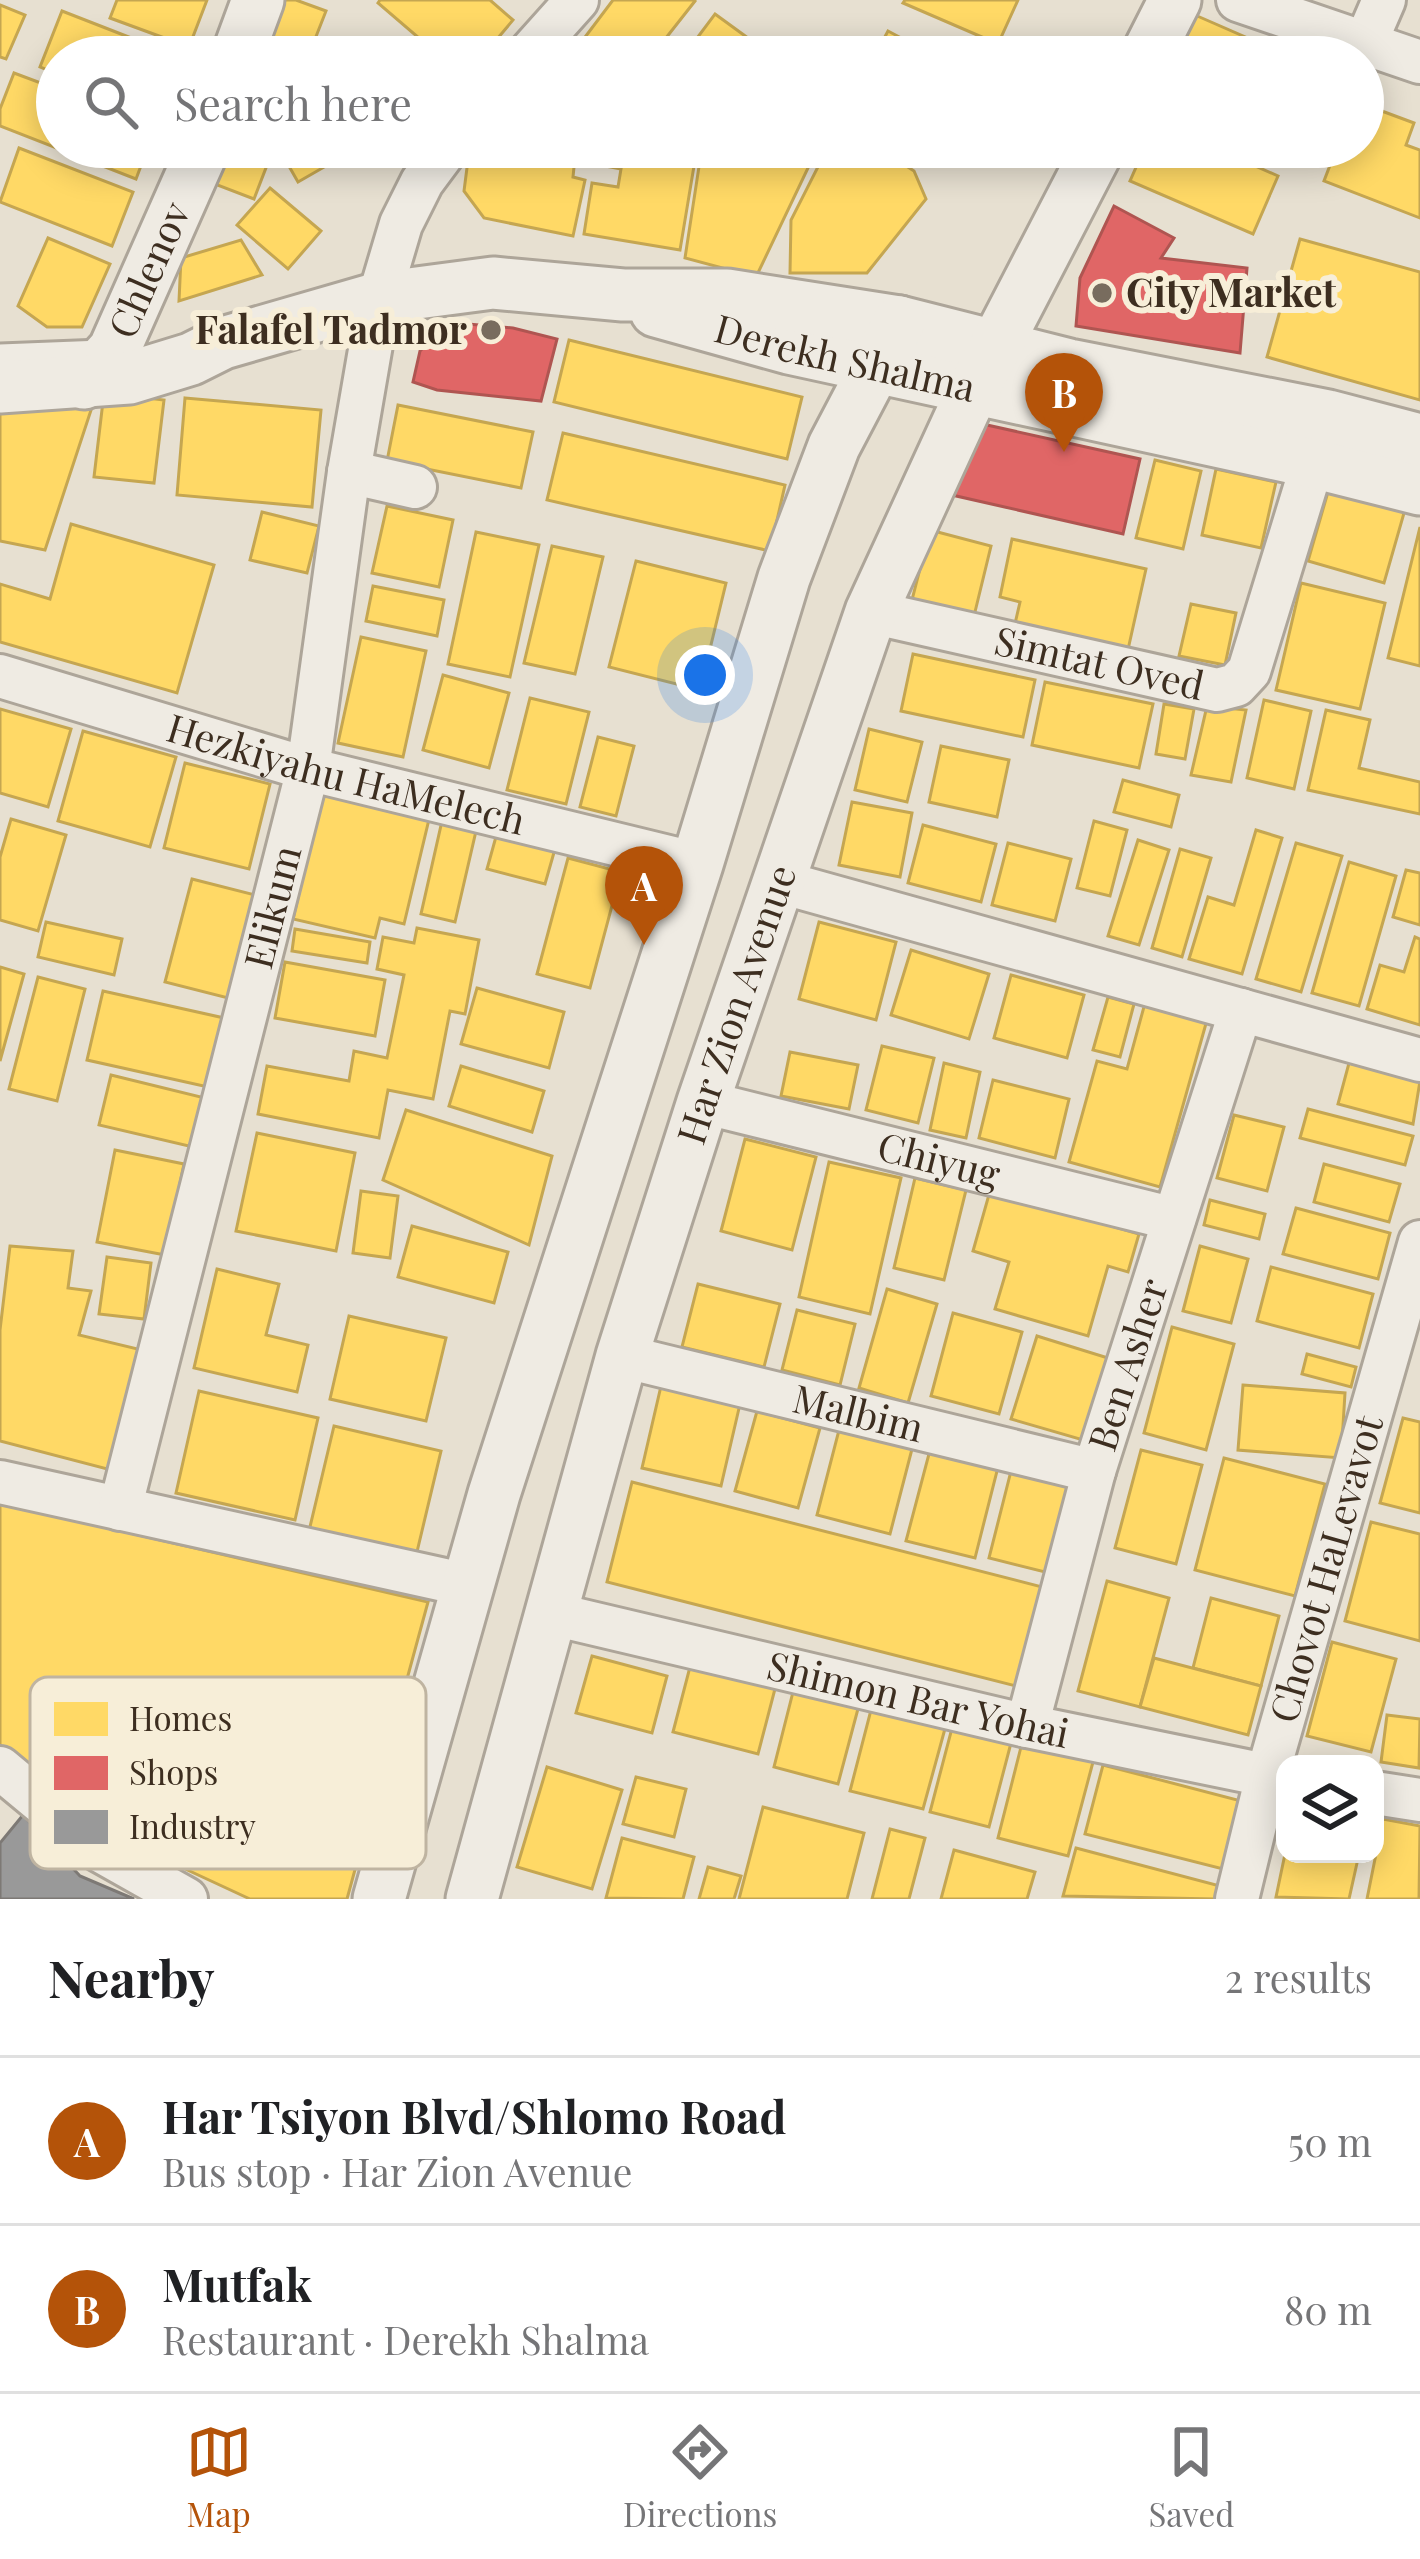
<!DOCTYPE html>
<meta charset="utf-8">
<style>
:root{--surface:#fff;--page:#f6f6f6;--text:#202124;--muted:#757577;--line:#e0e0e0;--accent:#b45309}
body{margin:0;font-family:"Playfair Display",serif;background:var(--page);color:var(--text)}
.controls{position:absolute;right:36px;bottom:36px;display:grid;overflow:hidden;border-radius:24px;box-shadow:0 6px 30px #0003}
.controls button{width:108px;height:108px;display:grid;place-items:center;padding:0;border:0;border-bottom:3px solid var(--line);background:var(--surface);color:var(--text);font:60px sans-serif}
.you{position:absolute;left:705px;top:675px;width:42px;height:42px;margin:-30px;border:9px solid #fff;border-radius:50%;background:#1a73e8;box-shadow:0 0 0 18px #1a73e833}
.badge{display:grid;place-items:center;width:78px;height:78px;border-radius:50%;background:var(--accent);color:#fff;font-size:39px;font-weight:700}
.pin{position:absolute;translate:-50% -99px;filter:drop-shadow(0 3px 6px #0008)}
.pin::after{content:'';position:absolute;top:63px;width:42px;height:36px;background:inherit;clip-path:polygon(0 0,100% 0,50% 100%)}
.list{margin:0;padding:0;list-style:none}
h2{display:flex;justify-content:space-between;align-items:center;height:156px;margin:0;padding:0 48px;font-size:51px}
h2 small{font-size:39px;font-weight:400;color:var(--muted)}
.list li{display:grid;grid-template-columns:78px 1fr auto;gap:36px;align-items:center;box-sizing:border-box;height:168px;padding:0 48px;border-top:3px solid var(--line)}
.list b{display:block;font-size:45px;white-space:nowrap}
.list p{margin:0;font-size:39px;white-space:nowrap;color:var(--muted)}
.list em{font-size:39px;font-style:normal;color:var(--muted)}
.icon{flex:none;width:66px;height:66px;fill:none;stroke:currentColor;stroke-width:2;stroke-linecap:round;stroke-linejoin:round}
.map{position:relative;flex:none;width:1420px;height:1899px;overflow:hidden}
.search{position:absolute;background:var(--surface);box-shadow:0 6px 30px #0003;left:36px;right:36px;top:36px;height:132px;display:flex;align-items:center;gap:30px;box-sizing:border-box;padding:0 42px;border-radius:66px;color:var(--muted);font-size:45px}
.sheet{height:492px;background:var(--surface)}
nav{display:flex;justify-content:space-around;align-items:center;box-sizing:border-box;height:168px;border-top:3px solid var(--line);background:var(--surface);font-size:33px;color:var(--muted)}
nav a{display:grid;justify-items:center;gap:6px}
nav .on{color:var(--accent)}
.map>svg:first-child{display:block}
</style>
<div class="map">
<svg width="1420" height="1899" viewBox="0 0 1420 1899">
<rect width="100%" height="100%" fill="#e7e0d1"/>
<g fill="#ffd966" stroke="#c5a651" stroke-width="3">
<polygon points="117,0 207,0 189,47 110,18"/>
<polygon points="282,0 296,0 326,11 308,57 260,57"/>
<polygon points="380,0 490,0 513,20 482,57 441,57 378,3"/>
<polygon points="613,0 694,0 695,1 651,57 570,57"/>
<polygon points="905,0 1018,0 998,44 903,3"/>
<polygon points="0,5 25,15 6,59 0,57"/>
<polygon points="62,11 180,57 57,57 57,74 40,67"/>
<polygon points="715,14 763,49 757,57 685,54"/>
<polygon points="1195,15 1291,57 1176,57"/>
<polygon points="888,31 937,57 874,57"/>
<polygon points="14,73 57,89 57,147 148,147 136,179 0,126 0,109"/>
<polygon points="1363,104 1414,123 1406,145 1420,150 1420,218 1324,181 1337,147 1363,147"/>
<polygon points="226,147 274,147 254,199 212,183"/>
<polygon points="278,147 350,147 352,151 298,182"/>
<polygon points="482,147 576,147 573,177 585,180 573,236 484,218 464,191 468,160"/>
<polygon points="593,147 697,148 680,250 584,234 592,183 618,187 621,169 590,163"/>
<polygon points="702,147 818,147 756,277 685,258"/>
<polygon points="828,147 877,147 914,171 926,199 867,273 790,273 791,220"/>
<polygon points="1145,147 1212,147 1278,176 1253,234 1130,181"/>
<polygon points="19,148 133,192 112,246 0,202"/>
<polygon points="270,188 321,231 288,269 237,225"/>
<polygon points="48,238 110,264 82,327 47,327 18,306"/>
<polygon points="1300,239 1420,272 1420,400 1267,357"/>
<polygon points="241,240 262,275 179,301 181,258"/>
<polygon points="569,340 802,397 787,459 554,402"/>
<polygon points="104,393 164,400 154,483 94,477"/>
<polygon points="185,398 321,410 312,507 177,495"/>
<polygon points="94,401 45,550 0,541 0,413"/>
<polygon points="398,405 533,432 521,488 387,461"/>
<polygon points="563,433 785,485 770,551 547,500"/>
<polygon points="1155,460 1201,471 1183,549 1136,538"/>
<polygon points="1216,469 1276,482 1261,548 1202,535"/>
<polygon points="1330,485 1406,506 1384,583 1308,561"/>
<polygon points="387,506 453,520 439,587 372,573"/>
<polygon points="262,512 319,526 307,573 250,560"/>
<polygon points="71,524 214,565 177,693 0,642 0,584 50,599"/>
<polygon points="1420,527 1420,666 1388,658"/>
<polygon points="930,530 991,546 974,616 912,600"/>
<polygon points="476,532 539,545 510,677 448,664"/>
<polygon points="1012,539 1146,569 1127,654 1014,628 1020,602 1000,597"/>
<polygon points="552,546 603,557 575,674 524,663"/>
<polygon points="636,561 726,583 700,690 609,667"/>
<polygon points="1301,583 1385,603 1360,709 1276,690"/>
<polygon points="373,586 444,600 437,636 366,621"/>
<polygon points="1191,604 1236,613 1225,665 1179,656"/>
<polygon points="361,637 426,651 403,757 338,743"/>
<polygon points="913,654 1035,680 1023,737 901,711"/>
<polygon points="443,675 509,693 489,768 423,750"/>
<polygon points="1045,682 1153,704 1139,768 1032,745"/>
<polygon points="530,698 589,712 566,804 507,790"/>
<polygon points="1264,700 1311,711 1294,789 1247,778"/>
<polygon points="1164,704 1194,709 1185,759 1156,754"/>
<polygon points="1207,706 1246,710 1231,782 1191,775"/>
<polygon points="0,709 71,729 48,807 0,793"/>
<polygon points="1326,710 1370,720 1359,768 1420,782 1420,814 1308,790"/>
<polygon points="869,729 922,742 907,802 855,790"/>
<polygon points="83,731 176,757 150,847 58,821"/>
<polygon points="598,737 634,746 616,816 580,807"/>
<polygon points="941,746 1009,760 997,817 929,802"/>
<polygon points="185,763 270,784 249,869 164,848"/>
<polygon points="1123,780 1179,795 1171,827 1114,812"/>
<polygon points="323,790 430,815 404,924 380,918 375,938 293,919"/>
<polygon points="852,802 912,813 900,877 839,865"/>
<polygon points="11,819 66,835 38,931 0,920 0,857"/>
<polygon points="442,821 476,831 455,922 421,914"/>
<polygon points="1094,821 1127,830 1110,896 1077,888"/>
<polygon points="923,825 996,844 981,902 908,883"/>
<polygon points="1256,830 1282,838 1242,974 1189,959 1208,897 1234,905"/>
<polygon points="497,833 555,849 545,884 487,869"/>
<polygon points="1138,840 1169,850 1139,945 1108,936"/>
<polygon points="1008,843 1071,859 1055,921 992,905"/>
<polygon points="1296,843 1342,856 1301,992 1256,979"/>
<polygon points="1180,849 1211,858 1182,957 1152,948"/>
<polygon points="568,858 621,872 590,988 537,974"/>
<polygon points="1349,862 1396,876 1359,1006 1312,993"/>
<polygon points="1406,870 1420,873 1420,925 1393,917"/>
<polygon points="192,879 259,896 232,999 165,982"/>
<polygon points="46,922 122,939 114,975 38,957"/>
<polygon points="819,922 896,942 876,1020 799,999"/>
<polygon points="417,928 479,940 465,1014 450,1011 433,1099 388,1090 379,1138 258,1114 267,1066 349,1081 354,1051 387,1058 404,975 377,969 383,937 414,943"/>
<polygon points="295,929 370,942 367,963 292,951"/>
<polygon points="1415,937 1420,939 1420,1025 1367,1009 1380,965 1404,972"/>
<polygon points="911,950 989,974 969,1039 891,1015"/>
<polygon points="285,962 385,980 375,1036 275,1018"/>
<polygon points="0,967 24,974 0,1061"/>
<polygon points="1011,975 1084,995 1067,1058 994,1038"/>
<polygon points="38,977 85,989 57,1101 9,1089"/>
<polygon points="477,988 564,1012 549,1068 461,1044"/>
<polygon points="103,991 224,1018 208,1087 87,1060"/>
<polygon points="1108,997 1134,1004 1120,1057 1093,1050"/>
<polygon points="1145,1003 1207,1020 1160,1187 1069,1162 1097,1061 1127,1069"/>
<polygon points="882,1046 934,1058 918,1123 866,1110"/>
<polygon points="790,1052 858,1065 849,1109 781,1096"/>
<polygon points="944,1063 980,1072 966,1138 930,1130"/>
<polygon points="1349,1063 1420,1081 1413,1124 1338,1104"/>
<polygon points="461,1066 544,1091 532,1132 449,1106"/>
<polygon points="111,1075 205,1098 193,1147 99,1125"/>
<polygon points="993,1080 1069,1099 1055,1158 979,1138"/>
<polygon points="1308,1109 1413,1136 1405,1165 1300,1138"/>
<polygon points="406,1110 552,1156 529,1245 383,1180"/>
<polygon points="1234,1115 1284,1127 1267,1191 1217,1178"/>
<polygon points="257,1133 355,1153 336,1251 236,1231"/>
<polygon points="745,1139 816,1157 792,1250 721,1231"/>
<polygon points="115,1150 184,1164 165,1255 97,1242"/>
<polygon points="829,1162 901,1178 870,1314 799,1297"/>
<polygon points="1324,1164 1400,1184 1389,1222 1314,1202"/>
<polygon points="915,1178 966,1190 944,1280 894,1268"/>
<polygon points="361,1191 398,1196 390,1258 353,1253"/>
<polygon points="990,1191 1139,1234 1128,1272 1108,1266 1088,1336 995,1309 1009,1262 973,1251"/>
<polygon points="1210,1200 1265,1214 1259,1239 1204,1225"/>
<polygon points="1296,1208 1390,1233 1378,1279 1283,1254"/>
<polygon points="412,1226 508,1252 494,1303 398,1277"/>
<polygon points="10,1246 73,1251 68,1288 91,1291 79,1335 142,1350 111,1470 0,1441 0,1330"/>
<polygon points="1200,1246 1248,1259 1231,1323 1183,1311"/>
<polygon points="107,1257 151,1263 144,1319 99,1314"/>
<polygon points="1271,1267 1373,1294 1359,1348 1257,1321"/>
<polygon points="217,1269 279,1284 266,1335 308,1345 297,1392 194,1368"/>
<polygon points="698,1284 780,1304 764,1367 682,1347"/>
<polygon points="887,1289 937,1304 908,1403 859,1388"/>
<polygon points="797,1310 855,1324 840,1385 782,1370"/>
<polygon points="953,1313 1022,1332 999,1414 931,1396"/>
<polygon points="349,1316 446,1338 426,1421 330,1399"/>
<polygon points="1172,1327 1234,1344 1206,1450 1144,1433"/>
<polygon points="1037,1336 1108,1358 1083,1440 1011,1419"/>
<polygon points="1307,1354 1356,1367 1351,1387 1302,1374"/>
<polygon points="1243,1385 1345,1393 1341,1458 1238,1450"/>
<polygon points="661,1386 740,1404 721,1486 642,1468"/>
<polygon points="199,1391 318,1418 295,1520 176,1493"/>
<polygon points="757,1411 820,1428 798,1508 735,1491"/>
<polygon points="1403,1418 1420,1422 1420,1513 1380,1503"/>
<polygon points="334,1426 441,1451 416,1556 309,1531"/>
<polygon points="839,1430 912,1449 890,1534 817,1515"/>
<polygon points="930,1450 998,1467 975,1558 906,1541"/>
<polygon points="1141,1450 1202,1465 1176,1564 1115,1548"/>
<polygon points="1224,1458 1325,1484 1295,1596 1195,1570"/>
<polygon points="1011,1471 1075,1487 1053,1574 989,1558"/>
<polygon points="632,1482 1050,1589 1024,1688 607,1582"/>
<polygon points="0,1503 428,1602 347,1899 250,1899 181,1867 70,1801 0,1745"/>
<polygon points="1371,1522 1420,1534 1420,1641 1345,1621"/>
<polygon points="1107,1581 1169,1598 1140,1707 1078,1691"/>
<polygon points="1211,1598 1279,1616 1261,1686 1193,1668"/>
<polygon points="1332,1642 1396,1659 1371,1752 1307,1736"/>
<polygon points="592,1656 667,1676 652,1733 576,1713"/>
<polygon points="1154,1658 1261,1686 1248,1735 1140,1707"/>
<polygon points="691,1663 776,1685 758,1754 673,1732"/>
<polygon points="794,1688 859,1705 838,1784 774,1767"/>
<polygon points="872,1706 946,1725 923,1809 850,1791"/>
<polygon points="1387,1715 1420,1719 1419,1768 1381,1762"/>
<polygon points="952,1728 1011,1743 989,1827 930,1812"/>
<polygon points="1022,1743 1093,1762 1068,1856 998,1838"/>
<polygon points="1103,1765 1245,1802 1227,1870 1085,1834"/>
<polygon points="547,1767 622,1790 592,1889 517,1867"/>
<polygon points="636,1777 686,1789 674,1837 623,1824"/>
<polygon points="763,1807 864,1833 847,1899 739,1899"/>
<polygon points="1383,1819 1420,1826 1419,1899 1367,1899"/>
<polygon points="890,1829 925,1838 909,1899 872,1899"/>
<polygon points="622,1838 694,1857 683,1899 606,1898"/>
<polygon points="1076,1848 1220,1886 1216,1899 1063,1896"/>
<polygon points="954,1850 1035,1872 1027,1899 941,1899"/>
<polygon points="1285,1854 1359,1854 1349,1899 1276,1897"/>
<polygon points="708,1867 741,1876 734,1899 699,1899"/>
</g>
<g fill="#e06666" stroke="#af5551" stroke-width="3">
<polygon points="1114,206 1174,238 1161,258 1247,268 1240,353 1076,326 1080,278"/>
<polygon points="468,324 513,328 557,339 541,401 437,390 413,382 420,351 441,330"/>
<polygon points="969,421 1140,459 1123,534 952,495"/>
</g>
<polygon fill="#999" stroke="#7d7975" stroke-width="3" points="23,1815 80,1876 134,1899 0,1899 0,1843"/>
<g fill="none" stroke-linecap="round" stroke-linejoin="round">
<g stroke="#ada599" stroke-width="27">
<polyline id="service" points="0,355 102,351"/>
</g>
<g stroke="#ada599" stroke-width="48">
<g id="minor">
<polyline points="1238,0 1420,62"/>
<polyline points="1365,44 1384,0"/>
<polyline points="526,57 577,0"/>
<polyline points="349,472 415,487"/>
<path id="s1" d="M871 612 1217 690 1236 685 1249 671 1313 462"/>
<path id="s2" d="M0 676 308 769 697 864"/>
<polyline points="777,881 1420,1060"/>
<path id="s3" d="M703 1102 1174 1219"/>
<path id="s4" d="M622 1356 1094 1471"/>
<polyline points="0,1482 467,1585"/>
<path id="s5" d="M120 1509 308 769 349 472 379 298 401 224 422 182 448 147"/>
<path id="s6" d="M553 1614 1027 1726 1285 1779"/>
<path id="s7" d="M1027 1726 1094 1471 1241 1010"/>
<polyline points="0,1768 99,1850 186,1899"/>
<polyline points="1375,1793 1420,1800"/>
<path id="s8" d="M1237 1899 1267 1776 1420 1242"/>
</g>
</g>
<g stroke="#ada599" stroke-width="57">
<g id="tertiary">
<polyline points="237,57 258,0"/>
<polyline points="1146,57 1175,0"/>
<path id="s9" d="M656 311 789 348 1313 462 1420 489"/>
<path id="s10" d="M84 383 114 350 204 147"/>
<polyline points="0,387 129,378 191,359 223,343 379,298 493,283 623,295 727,295 899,322 1069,365 1328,416 1420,440"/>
<polyline points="379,1899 494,1494 697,864 784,578 834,446 899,322"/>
<path id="s11" d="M472 1899 622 1356 703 1102 871 612 973 390 1099 147"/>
</g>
</g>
<use href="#service" stroke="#efebe3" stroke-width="21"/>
<use href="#minor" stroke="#efebe3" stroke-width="42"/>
<use href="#tertiary" stroke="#efebe3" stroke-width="51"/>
</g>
<g fill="#786c5e" stroke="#f7eed8" stroke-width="4.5">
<circle cx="1102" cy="293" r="12"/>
<circle cx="491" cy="330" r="12"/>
</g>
<g text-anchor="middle" stroke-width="12" stroke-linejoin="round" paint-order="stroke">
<g font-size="39" fill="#3d2e20" stroke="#f7eed8">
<text dy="14" stroke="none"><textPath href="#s10" startOffset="132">Chlenov</textPath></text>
<text dy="14" stroke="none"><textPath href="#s9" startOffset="195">Derekh Shalma</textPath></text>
<text dy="14" stroke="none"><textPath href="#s1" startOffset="234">Simtat Oved</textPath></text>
<text dy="14" stroke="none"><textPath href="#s2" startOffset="360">Hezkiyahu HaMelech</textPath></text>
<text dy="14" stroke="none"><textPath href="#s5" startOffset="621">Elikum</textPath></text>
<text dy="14" stroke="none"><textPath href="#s11" startOffset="933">Har Zion Avenue</textPath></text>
<text dy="14" stroke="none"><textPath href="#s3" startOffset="243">Chiyug</textPath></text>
<text dy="14" stroke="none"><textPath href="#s7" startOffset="375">Ben Asher</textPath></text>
<text dy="14" stroke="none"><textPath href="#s4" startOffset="243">Malbim</textPath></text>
<text dy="14" stroke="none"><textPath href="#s8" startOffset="342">Chovot HaLevavot</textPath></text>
<text dy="14" stroke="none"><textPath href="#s6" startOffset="375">Shimon Bar Yohai</textPath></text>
</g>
<g font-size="39" font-weight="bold" fill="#3d2e20" stroke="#f7eed8" text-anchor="start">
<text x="1126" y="307">City Market</text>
<text x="467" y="344" text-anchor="end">Falafel Tadmor</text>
</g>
</g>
<rect x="30" y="1677" width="396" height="192" rx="18" fill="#f7eed8" stroke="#bfb4a1" stroke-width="3"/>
<rect x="54" y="1702" width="54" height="34" fill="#ffd966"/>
<rect x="54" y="1756" width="54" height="34" fill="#e06666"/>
<rect x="54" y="1810" width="54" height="34" fill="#999"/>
<g font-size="33" fill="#3d2e20">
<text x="129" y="1731">Homes</text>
<text x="129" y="1785">Shops</text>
<text x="129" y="1839">Industry</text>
</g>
</svg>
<div class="controls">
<button><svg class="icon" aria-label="layers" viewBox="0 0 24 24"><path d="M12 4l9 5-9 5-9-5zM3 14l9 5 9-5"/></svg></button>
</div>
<div class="you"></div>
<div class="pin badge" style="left:644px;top:945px">A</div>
<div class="pin badge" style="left:1064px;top:452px">B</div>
<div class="search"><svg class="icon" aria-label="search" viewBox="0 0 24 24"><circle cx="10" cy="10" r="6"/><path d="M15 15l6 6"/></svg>Search here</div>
</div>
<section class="sheet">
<h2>Nearby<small>2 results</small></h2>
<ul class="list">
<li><span class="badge">A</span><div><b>Har Tsiyon Blvd/Shlomo Road</b><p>Bus stop · Har Zion Avenue</p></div><em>50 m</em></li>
<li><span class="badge">B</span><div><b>Mutfak</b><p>Restaurant · Derekh Shalma</p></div><em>80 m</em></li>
</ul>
</section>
<nav>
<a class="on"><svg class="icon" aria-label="map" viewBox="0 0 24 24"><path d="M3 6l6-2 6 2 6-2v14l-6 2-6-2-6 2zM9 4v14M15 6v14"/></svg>Map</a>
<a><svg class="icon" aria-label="directions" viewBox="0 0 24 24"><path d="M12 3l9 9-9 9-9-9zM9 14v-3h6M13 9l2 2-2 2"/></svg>Directions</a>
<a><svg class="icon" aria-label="saved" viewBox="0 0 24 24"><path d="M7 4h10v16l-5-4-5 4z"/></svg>Saved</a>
</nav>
